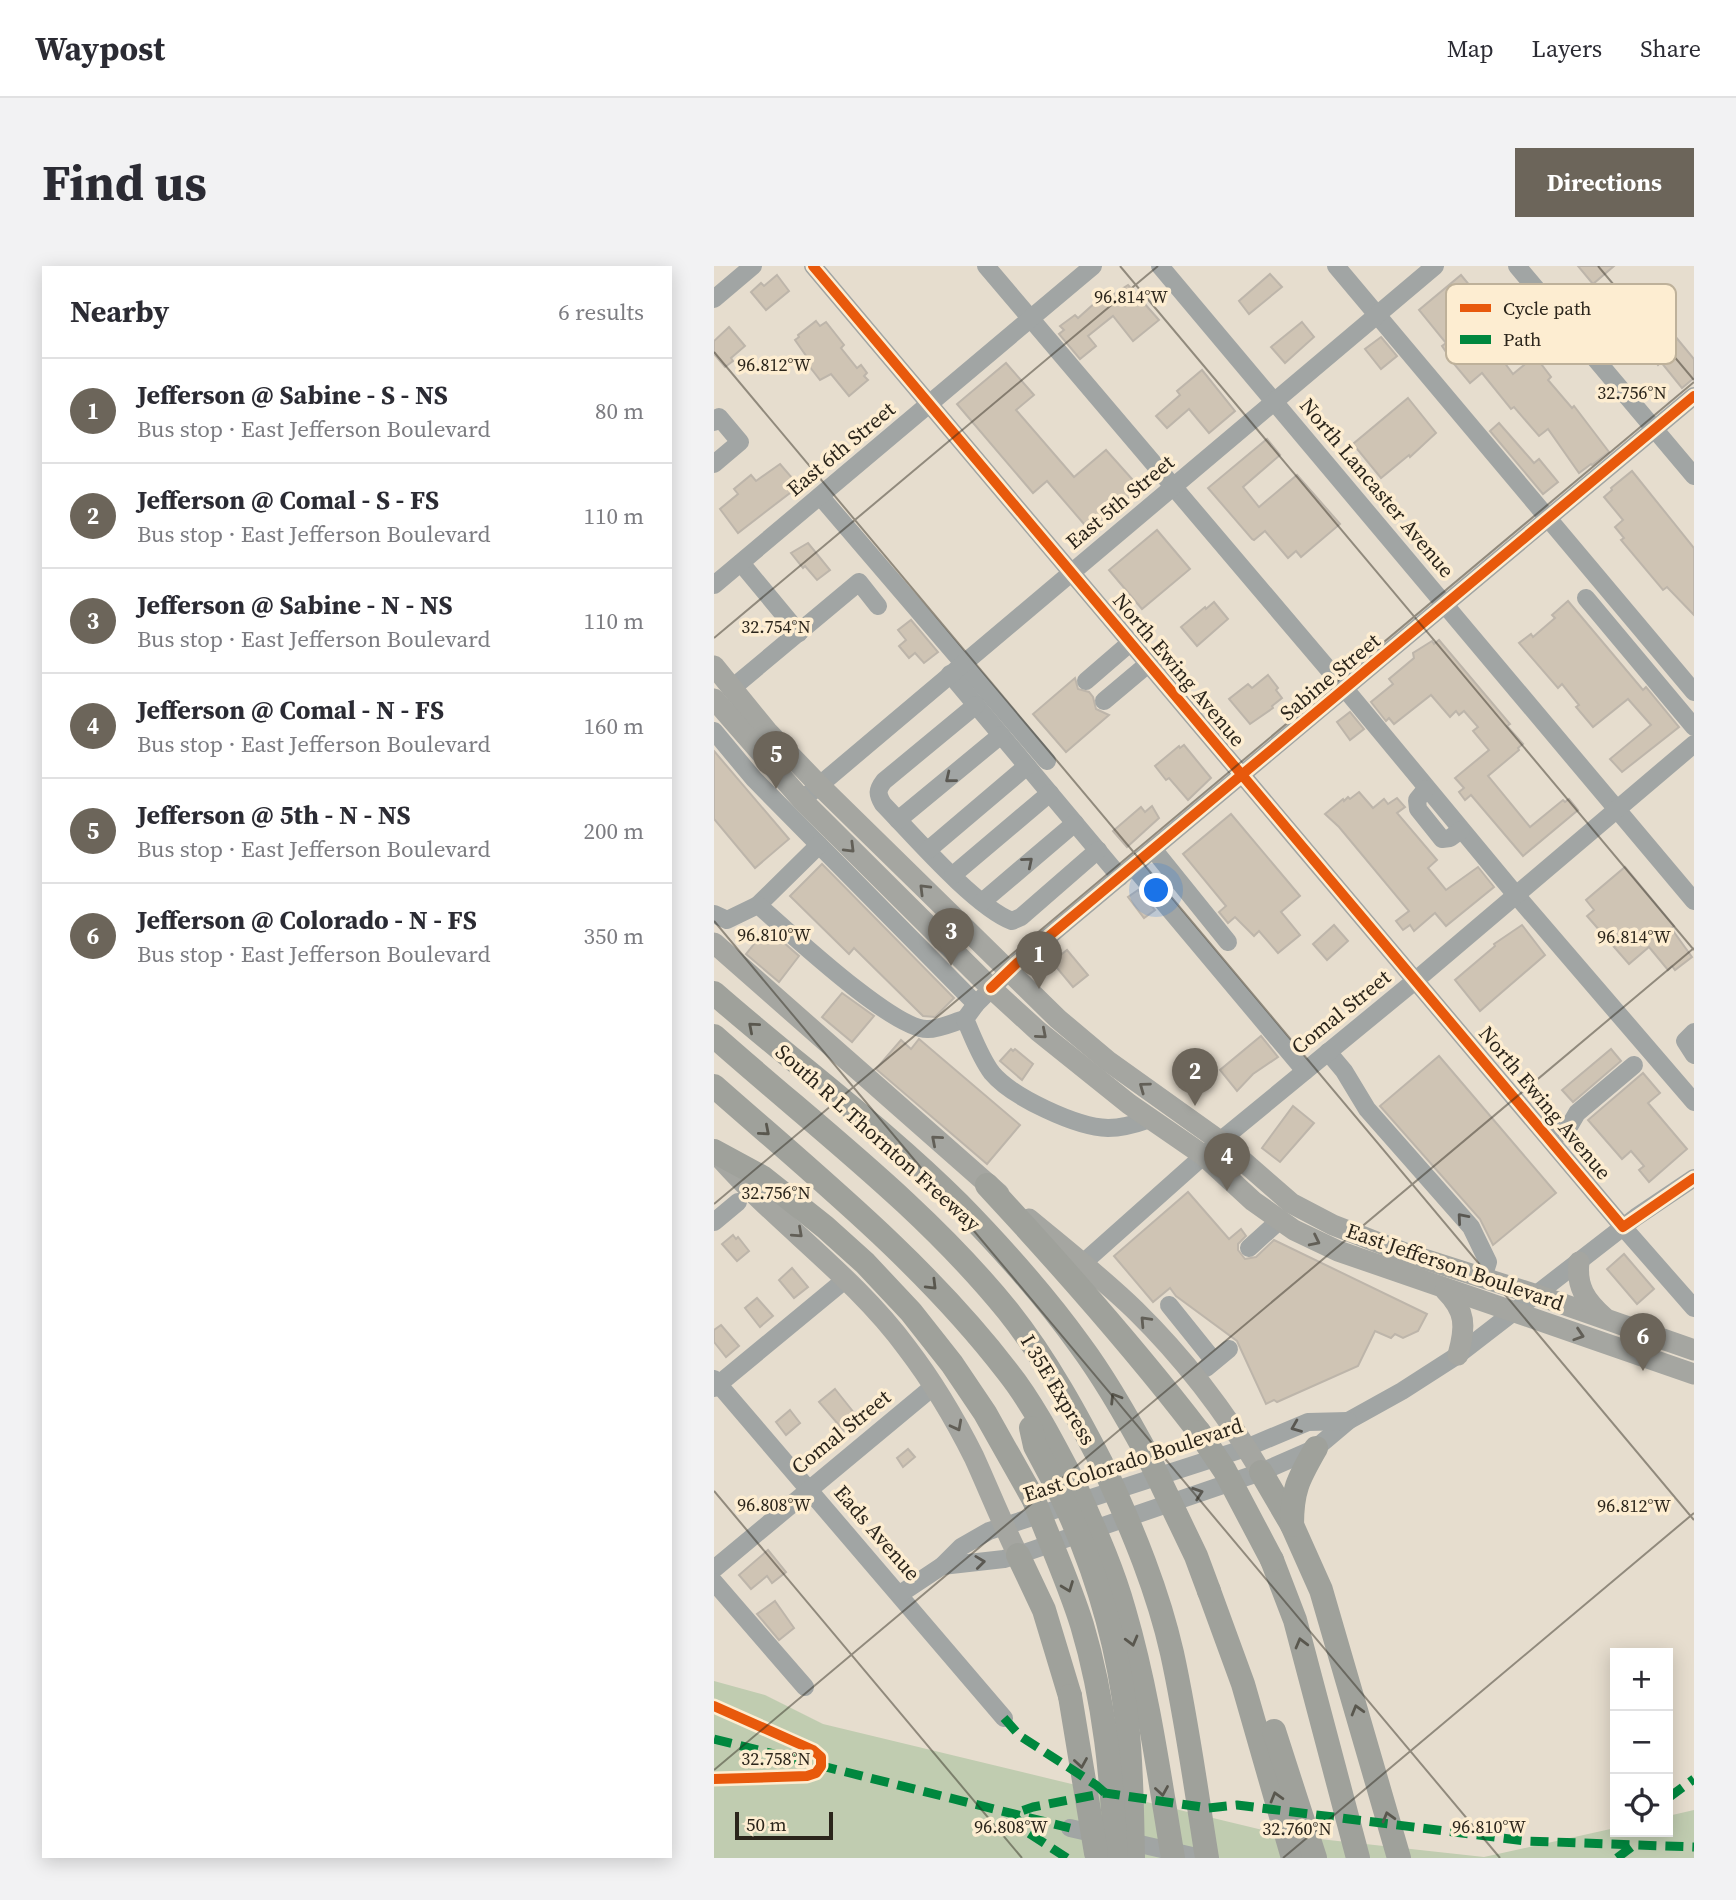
<!DOCTYPE html>
<meta charset="utf-8">
<style>
:root{--surface:#fff;--page:#f2f2f3;--text:#2b2b33;--muted:#7c7c81;--line:#e1e1e2;--accent:#6c655a}
body{margin:0;font-family:"Source Serif 4",serif;background:var(--page);color:var(--text)}
.controls{position:absolute;right:21px;bottom:21px;display:grid;overflow:hidden;border-radius:0px;box-shadow:0 4px 18px #0003}
.controls button{width:63px;height:63px;display:grid;place-items:center;padding:0;border:0;border-bottom:2px solid var(--line);background:var(--surface);color:var(--text);font:35px sans-serif}
.scale{position:absolute;left:21px;bottom:18px;width:98px;box-sizing:border-box;padding-left:7px;border:4px solid #2b251b;border-top:0;font-size:19px;line-height:24px;white-space:nowrap;color:#2b251b;-webkit-text-stroke:5px #fdedd1;paint-order:stroke}
.you{position:absolute;left:443px;top:625px;width:24px;height:24px;margin:-18px;border:5px solid #fff;border-radius:50%;background:#1a73e8;box-shadow:0 0 0 10px #1a73e833}
.badge{display:grid;place-items:center;width:46px;height:46px;border-radius:50%;background:var(--accent);color:#fff;font-size:23px;font-weight:700}
.pin{position:absolute;translate:-50% -58px;filter:drop-shadow(0 2px 4px #0008)}
.pin::after{content:'';position:absolute;top:37px;width:24px;height:21px;background:inherit;clip-path:polygon(0 0,100% 0,50% 100%)}
.list{margin:0;padding:0;list-style:none}
h2{display:flex;justify-content:space-between;align-items:center;height:91px;margin:0;padding:0 28px;font-size:30px}
h2 small{font-size:23px;font-weight:400;color:var(--muted)}
.list li{display:grid;grid-template-columns:46px 1fr auto;gap:21px;align-items:center;box-sizing:border-box;height:105px;padding:0 28px;border-top:2px solid var(--line)}
.list b{display:block;font-size:26px;white-space:nowrap}
.list p{margin:0;font-size:23px;white-space:nowrap;color:var(--muted)}
.list em{font-size:23px;font-style:normal;color:var(--muted)}
.icon{flex:none;width:38px;height:38px;fill:none;stroke:currentColor;stroke-width:2;stroke-linecap:round;stroke-linejoin:round}
.map{position:relative;flex:none;width:980px;height:1592px;overflow:hidden;border-radius:0px}
header{display:flex;align-items:center;gap:42px;box-sizing:border-box;height:98px;padding:0 35px;background:var(--surface);border-bottom:2px solid var(--line)}
header strong{font-size:33px}
nav{display:flex;gap:38px;margin-inline-start:auto;font-size:24px}
.intro{display:flex;align-items:center;justify-content:space-between;box-sizing:border-box;height:168px;padding:0 42px}
h1{margin:0;font-size:49px}
.button{padding:18px 32px;border-radius:0px;background:var(--accent);color:#fff;font-size:24px;font-weight:700}
main{display:flex;gap:42px;padding:0 42px}
aside{flex:1;background:var(--surface);border-radius:0px;box-shadow:0 4px 18px #0003}
.map>svg:first-child{display:block}
</style>
<header>
<strong>Waypost</strong>
<nav><a>Map</a><a>Layers</a><a>Share</a></nav>
</header>
<div class="intro"><h1>Find us</h1><a class="button">Directions</a></div>
<main>
<aside>
<h2>Nearby<small>6 results</small></h2>
<ul class="list">
<li><span class="badge">1</span><div><b>Jefferson @ Sabine - S - NS</b><p>Bus stop · East Jefferson Boulevard</p></div><em>80 m</em></li>
<li><span class="badge">2</span><div><b>Jefferson @ Comal - S - FS</b><p>Bus stop · East Jefferson Boulevard</p></div><em>110 m</em></li>
<li><span class="badge">3</span><div><b>Jefferson @ Sabine - N - NS</b><p>Bus stop · East Jefferson Boulevard</p></div><em>110 m</em></li>
<li><span class="badge">4</span><div><b>Jefferson @ Comal - N - FS</b><p>Bus stop · East Jefferson Boulevard</p></div><em>160 m</em></li>
<li><span class="badge">5</span><div><b>Jefferson @ 5th - N - NS</b><p>Bus stop · East Jefferson Boulevard</p></div><em>200 m</em></li>
<li><span class="badge">6</span><div><b>Jefferson @ Colorado - N - FS</b><p>Bus stop · East Jefferson Boulevard</p></div><em>350 m</em></li>
</ul>
</aside>
<div class="map">
<svg width="980" height="1592" viewBox="0 0 980 1592">
<rect width="100%" height="100%" fill="#e6ddce"/>
<polygon fill="#c0ccb0" points="0,1415 51,1429 109,1458 569,1569 770,1591 901,1562 901,1566 954,1566 954,1550 980,1544 980,1592 0,1592"/>
<g fill="#cfc4b4" stroke="#bdb5aa" stroke-width="2">
<polygon points="864,0 900,0 879,18"/>
<polygon points="556,8 568,21 535,48 525,35"/>
<polygon points="63,9 75,25 52,44 37,26 47,17 50,20"/>
<polygon points="747,9 757,21 753,24 785,62 790,58 805,77 787,92 799,108 821,90 837,111 834,114 858,142 860,140 895,186 878,199 877,198 865,207 834,163 825,170 800,141 797,143 768,107 756,117 740,98 728,80 732,77 705,44"/>
<polygon points="414,19 445,54 419,75 399,50 374,70 382,80 366,93 345,68 350,64 346,60 361,49 364,52 392,27 395,31"/>
<polygon points="102,55 106,60 112,56 130,79 127,82 143,102 147,99 153,107 150,110 154,114 135,130 117,108 106,114 92,96 95,94 81,74 85,71 84,69"/>
<polygon points="588,56 600,71 571,97 557,81"/>
<polygon points="15,61 31,80 17,92 19,95 11,101 0,88 0,75"/>
<polygon points="956,64 980,93 980,112 968,122 947,96 944,99 932,84 944,70 946,72"/>
<polygon points="667,71 683,90 667,103 651,83"/>
<polygon points="292,97 320,129 302,144 360,211 392,184 426,222 376,265 333,215 319,227 243,138"/>
<polygon points="488,104 521,145 495,167 475,143 453,162 442,150 466,129 463,125"/>
<polygon points="694,132 722,167 696,191 695,189 667,212 639,178"/>
<polygon points="785,157 820,197 825,193 844,216 829,228 776,165"/>
<polygon points="553,173 566,189 529,221 545,241 583,209 626,258 587,291 582,285 574,292 551,265 540,274 538,273 494,222"/>
<polygon points="66,198 85,220 24,267 6,243 24,228 20,223 37,209 42,215"/>
<polygon points="918,205 980,282 980,349 953,321 949,324 907,274 910,272 901,261 909,254 890,231 898,224 897,222"/>
<polygon points="443,264 476,303 428,343 395,304"/>
<polygon points="94,277 116,304 103,314 91,300 89,302 77,287"/>
<polygon points="854,335 929,424 932,421 965,461 908,506 896,493 937,459 914,433 879,461 862,441 865,439 848,418 844,422 805,377 817,368 819,371 841,352 838,349"/>
<polygon points="500,336 514,353 483,380 467,361 491,341 492,343"/>
<polygon points="197,354 224,386 210,397 201,387 195,392 185,380 192,374 184,364"/>
<polygon points="725,374 796,458 793,460 809,478 804,482 805,484 774,510 816,561 849,534 851,536 855,533 864,544 809,590 757,529 751,534 745,526 750,522 741,512 775,484 759,465 764,461 750,445 745,449 742,445 736,451 717,429 680,458 675,452 672,455 657,436 679,418 675,413 700,392 699,387 718,375 720,378"/>
<polygon points="554,409 564,422 562,424 568,432 558,440 559,442 536,458 515,433 534,418 538,422"/>
<polygon points="361,412 364,423 375,426 379,431 382,443 395,449 352,486 319,448"/>
<polygon points="636,446 650,463 636,474 623,456"/>
<polygon points="470,479 497,512 474,534 455,512 452,514 441,500 465,480 466,482"/>
<polygon points="0,485 75,573 41,602 0,553"/>
<polygon points="645,526 659,542 670,533 674,538 683,532 691,541 683,547 723,594 714,602 732,624 764,601 780,621 732,660 721,647 700,665 696,659 689,664 682,655 695,645 625,561 611,548 629,533 630,535 634,531 636,533"/>
<polygon points="438,540 445,552 413,581 399,565 427,541 431,546"/>
<polygon points="517,548 586,630 567,646 586,669 564,687 545,665 540,670 521,651 514,657 505,646 512,640 469,588"/>
<polygon points="108,598 240,732 221,751 209,750 140,682 135,688 76,630"/>
<polygon points="911,601 960,660 957,662 978,691 961,704 958,700 954,704 935,681 915,698 873,650 880,644 872,634"/>
<polygon points="424,624 441,644 430,652 414,631"/>
<polygon points="620,659 634,675 613,694 599,678"/>
<polygon points="808,659 831,689 766,745 741,714 781,680 780,678"/>
<polygon points="53,662 85,690 65,716 32,688"/>
<polygon points="353,684 374,709 359,721 338,696"/>
<polygon points="128,727 160,750 138,776 108,751"/>
<polygon points="547,770 564,791 539,808 523,825 506,804"/>
<polygon points="205,773 306,859 273,898 162,803 187,774 197,783"/>
<polygon points="297,783 299,785 301,783 319,798 308,814 286,795"/>
<polygon points="897,783 907,795 859,836 848,824"/>
<polygon points="725,790 842,927 779,979 766,953 666,840"/>
<polygon points="929,807 946,827 934,837 973,883 935,916 925,904 930,900 917,885 908,893 874,854"/>
<polygon points="579,840 600,857 566,896 548,882"/>
<polygon points="474,926 515,973 527,963 532,970 524,978 524,984 531,993 542,991 560,974 713,1048 704,1065 689,1072 681,1068 677,1072 661,1065 644,1100 563,1136 560,1134 552,1138 523,1075 462,1030 456,1022 439,1036 400,990"/>
<polygon points="19,969 22,973 24,971 35,985 23,995 8,978"/>
<polygon points="910,988 940,1023 923,1038 893,1003"/>
<polygon points="78,1002 94,1021 80,1032 65,1014"/>
<polygon points="43,1032 59,1050 46,1061 31,1042"/>
<polygon points="7,1059 25,1080 12,1091 0,1076 0,1064"/>
<polygon points="121,1123 145,1153 130,1165 105,1136"/>
<polygon points="76,1144 86,1157 72,1169 62,1156"/>
<polygon points="194,1183 201,1191 189,1201 183,1192"/>
<polygon points="54,1284 72,1306 58,1317 53,1310 37,1323 25,1309"/>
<polygon points="61,1335 80,1362 65,1374 43,1348"/>
</g>
<g fill="none" stroke-linecap="round" stroke-linejoin="round">
<g stroke="#a1a5a4" stroke-width="18">
<polyline points="99,0 909,961 980,1042"/>
<polyline points="272,0 632,424 802,629 980,836"/>
<polyline points="446,0 980,635"/>
<polyline points="622,0 980,426"/>
<polyline points="803,0 980,210"/>
<polyline points="0,33 39,0"/>
<polyline points="0,156 5,151 26,176 0,198"/>
<polyline points="106,230 333,495"/>
<polyline points="27,297 85,367"/>
<polyline points="0,319 379,0"/>
<polyline points="872,332 980,461"/>
<polyline points="236,408 406,611"/>
<polyline points="372,415 416,377"/>
<polyline points="17,423 145,316 164,340"/>
<polyline points="390,435 434,398"/>
<path d="M262 439 170 515C163 524 163 528 169 538 199 569 261 641 298 655L307 651 384 584"/>
<polyline points="0,465 40,513 262,738"/>
<polyline points="712,523 703,534 704,543 728,573 736,572 747,564"/>
<polyline points="95,528 721,0"/>
<polyline points="184,554 287,469"/>
<polyline points="439,583 514,676"/>
<polyline points="214,584 313,500"/>
<polyline points="419,600 591,805"/>
<polyline points="239,609 336,527"/>
<polyline points="268,636 361,557"/>
<polyline points="44,639 105,579"/>
<path d="M0 648 13 654 44 639C73 664 180 765 214 763 226 763 240 756 251 753"/>
<polyline points="980,766 971,775 980,789"/>
<polyline points="614,786 630,805 653,843 757,961 774,996 769,1012"/>
<path d="M436 853C422 858 409 862 394 862 362 861 298 831 278 807 266 791 259 771 251 753L262 738 303 697 980 130"/>
<polyline points="837,874 856,859 863,847 920,799"/>
<polyline points="0,956 24,936"/>
<polyline points="535,982 566,954"/>
<polyline points="369,997 506,875 702,714 980,478"/>
<polyline points="455,1039 500,1095"/>
<polyline points="492,1102 515,1083"/>
<polyline points="0,1113 290,1452"/>
<polyline points="0,1122 132,1013"/>
<polyline points="228,1300 290,1293 304,1289 547,1206 602,1182 634,1155 688,1125 744,1089 922,951 980,912"/>
<polyline points="0,1303 220,1120"/>
<polyline points="0,1316 91,1421"/>
<polyline points="186,1328 228,1300 247,1281 275,1265 532,1182 594,1156 634,1155"/>
<polyline points="356,1562 487,1592"/>
</g>
<g stroke="#a5a6a1" stroke-width="21">
<polyline points="0,400 53,465 105,519 344,753 394,795 506,875 577,937 619,959 691,987 823,1029 980,1084"/>
<polyline points="0,433 88,534 277,722 324,765 415,838 489,889 539,935 580,964 624,985 980,1108"/>
<polyline points="0,677 285,928"/>
<path d="M6 892C65 959 140 1010 193 1082 219 1116 241 1153 260 1191 275 1224 288 1257 304 1289"/>
<path d="M315 953C351 983 388 1012 421 1044 470 1092 512 1147 547 1206"/>
<path d="M865 996C862 1021 872 1035 890 1051"/>
<path d="M731 1024C752 1045 752 1060 744 1089"/>
</g>
<g stroke="#9fa19b" stroke-width="24">
<path d="M0 727C81 798 169 862 245 938 288 982 330 1029 366 1079 392 1114 414 1153 435 1192"/>
<path d="M0 770C100 859 209 940 294 1045 333 1094 364 1151 393 1208"/>
<path d="M0 820C102 910 210 997 293 1105 320 1139 341 1181 361 1219"/>
<polyline points="0,885 48,911 111,961 151,997 197,1046 238,1098 271,1147 320,1234"/>
<path d="M273 919C347 999 419 1080 485 1166"/>
<polyline points="317,1162 321,1180 345,1225"/>
<polyline points="547,1206 578,1259 607,1324 685,1592"/>
<path d="M578 1259C578 1223 585 1212 602 1182"/>
<polyline points="304,1289 330,1344 356,1430"/>
<polyline points="558,1294 581,1354 644,1592"/>
<polyline points="495,1325 529,1418 579,1592"/>
<polyline points="560,1465 601,1592"/>
</g>
<g stroke="#9fa19b" stroke-width="24">
<polyline points="485,1166 511,1205 558,1294"/>
<polyline points="435,1192 482,1290 495,1325"/>
<path d="M393 1208C419 1265 444 1325 458 1387 473 1455 482 1524 493 1592"/>
<path d="M361 1219C379 1260 398 1301 410 1344 434 1426 445 1509 459 1592"/>
<path d="M345 1225C381 1299 404 1376 413 1457 418 1502 418 1547 419 1592"/>
<path d="M320 1234C336 1276 355 1317 368 1359 391 1436 398 1513 402 1592"/>
<polyline points="356,1430 382,1587"/>
</g>
<g stroke="#00873e" stroke-width="9" stroke-dasharray="18 9" stroke-linecap="butt">
<polyline points="290,1452 306,1470 382,1519 391,1527"/>
<polyline points="0,1473 356,1562"/>
<polyline points="954,1532 980,1513"/>
<polyline points="353,1592 313,1566 299,1548 319,1541 391,1527 494,1542 523,1539 812,1575 980,1581"/>
<polyline points="903,1592 920,1579"/>
</g>
<g stroke="#fdedd1" stroke-width="15">
<g id="cycleway">
<polyline points="99,0 909,961 980,912"/>
<polyline points="277,722 303,697 980,130"/>
<polyline points="0,1440 99,1484 107,1491 107,1500 102,1507 93,1510 0,1513"/>
</g>
</g>
<use href="#cycleway" stroke="#e8590c" stroke-width="10"/>
</g>
<defs><path id="oneway-chevron" d="M-2-3.5L2.5 0L-2 3.5" fill="none" stroke-width="1.6" stroke-linecap="round" stroke-linejoin="round" transform="scale(1.75)"/></defs>
<g stroke="#5a5852">
<use href="#oneway-chevron" transform="translate(236 512) rotate(141)"/>
<use href="#oneway-chevron" transform="translate(314 596) rotate(-40)"/>
<use href="#oneway-chevron" transform="translate(748 952) rotate(-131)"/>
<use href="#oneway-chevron" transform="translate(582 1161) rotate(158)"/>
<use href="#oneway-chevron" transform="translate(484 1227) rotate(-19)"/>
<use href="#oneway-chevron" transform="translate(266 1296) rotate(-7)"/>
</g>
<g stroke="#625f57">
<use href="#oneway-chevron" transform="translate(136 582) rotate(45)"/>
<use href="#oneway-chevron" transform="translate(210 623) rotate(-135)"/>
<use href="#oneway-chevron" transform="translate(328 768) rotate(41)"/>
<use href="#oneway-chevron" transform="translate(430 821) rotate(-144)"/>
<use href="#oneway-chevron" transform="translate(222 874) rotate(-139)"/>
<use href="#oneway-chevron" transform="translate(84 967) rotate(42)"/>
<use href="#oneway-chevron" transform="translate(601 975) rotate(26)"/>
<use href="#oneway-chevron" transform="translate(431 1055) rotate(-133)"/>
<use href="#oneway-chevron" transform="translate(865 1069) rotate(18)"/>
<use href="#oneway-chevron" transform="translate(243 1160) rotate(62)"/>
</g>
<g stroke="#59574e">
<use href="#oneway-chevron" transform="translate(39 761) rotate(-139)"/>
<use href="#oneway-chevron" transform="translate(51 865) rotate(41)"/>
<use href="#oneway-chevron" transform="translate(218 1019) rotate(45)"/>
<use href="#oneway-chevron" transform="translate(401 1132) rotate(-122)"/>
<use href="#oneway-chevron" transform="translate(354 1321) rotate(69)"/>
<use href="#oneway-chevron" transform="translate(418 1375) rotate(75)"/>
<use href="#oneway-chevron" transform="translate(587 1377) rotate(-105)"/>
<use href="#oneway-chevron" transform="translate(643 1444) rotate(-106)"/>
<use href="#oneway-chevron" transform="translate(367 1497) rotate(81)"/>
<use href="#oneway-chevron" transform="translate(448 1525) rotate(81)"/>
<use href="#oneway-chevron" transform="translate(562 1531) rotate(-106)"/>
<use href="#oneway-chevron" transform="translate(674 1551) rotate(-106)"/>
</g>
<path fill="none" stroke="#2b251b" stroke-width="2" stroke-opacity="0.45" d="M406 0 980 684M884 0 980 114M0 86 980 1254M0 372 444 0M0 655 786 1592M0 938 980 116M0 1225 308 1592M0 1504 980 682M569 1592 980 1247"/>
<g text-anchor="middle" stroke-width="7" stroke-linejoin="round" paint-order="stroke">
<g font-size="21" fill="#2b251b" stroke="#fdedd1">
<text transform="translate(127 183) rotate(-40)" y="7">East 6th Street</text>
<text transform="translate(663 222) rotate(50)" y="7">North Lancaster Avenue</text>
<text transform="translate(406 236) rotate(-40)" y="7">East 5th Street</text>
<text transform="translate(465 404) rotate(50)" y="7">North Ewing Avenue</text>
<text transform="translate(616 411) rotate(-40)" y="7">Sabine Street</text>
<text transform="translate(627 746) rotate(-39)" y="7">Comal Street</text>
<text transform="translate(831 837) rotate(50)" y="7">North Ewing Avenue</text>
<text transform="translate(164 872) rotate(42)" y="7">South R L Thornton Freeway</text>
<text transform="translate(741 1001) rotate(19)" y="7">East Jefferson Boulevard</text>
<text transform="translate(344 1124) rotate(59)" y="7">I 35E Express</text>
<text transform="translate(127 1166) rotate(-39)" y="7">Comal Street</text>
<text transform="translate(419 1194) rotate(-18)" y="7">East Colorado Boulevard</text>
<text transform="translate(163 1267) rotate(49)" y="7">Eads Avenue</text>
</g>
</g>
<rect x="732" y="18" width="230" height="80" rx="10" fill="#fdedd1" stroke="#beb19a" stroke-width="2"/>
<rect x="746" y="38" width="31" height="8" fill="#e8590c"/>
<rect x="746" y="69" width="31" height="9" fill="#00873e"/>
<g font-size="19" fill="#2b251b">
<text x="789" y="49">Cycle path</text>
<text x="789" y="80">Path</text>
</g>
<g font-size="18" text-anchor="middle" fill="#2b251b" stroke="#fdedd1" stroke-width="7" stroke-linejoin="round" paint-order="stroke">
<text x="417" y="37">96.814°W</text>
<text x="60" y="105">96.812°W</text>
<text x="918" y="133">32.756°N</text>
<text x="62" y="367">32.754°N</text>
<text x="60" y="675">96.810°W</text>
<text x="920" y="677">96.814°W</text>
<text x="62" y="933">32.756°N</text>
<text x="60" y="1245">96.808°W</text>
<text x="920" y="1246">96.812°W</text>
<text x="62" y="1499">32.758°N</text>
<text x="297" y="1567">96.808°W</text>
<text x="775" y="1567">96.810°W</text>
<text x="583" y="1569">32.760°N</text>
</g>
</svg>
<div class="controls">
<button>+</button>
<button>−</button>
<button><svg class="icon" aria-label="locate" viewBox="0 0 24 24"><circle cx="12" cy="12" r="6"/><path d="M12 2v4M12 18v4M2 12h4M18 12h4"/></svg></button>
</div>
<div class="scale">50 m</div>
<div class="you"></div>
<div class="pin badge" style="left:325px;top:723px">1</div>
<div class="pin badge" style="left:481px;top:840px">2</div>
<div class="pin badge" style="left:237px;top:700px">3</div>
<div class="pin badge" style="left:513px;top:925px">4</div>
<div class="pin badge" style="left:62px;top:523px">5</div>
<div class="pin badge" style="left:929px;top:1105px">6</div>
</div>
</main>
